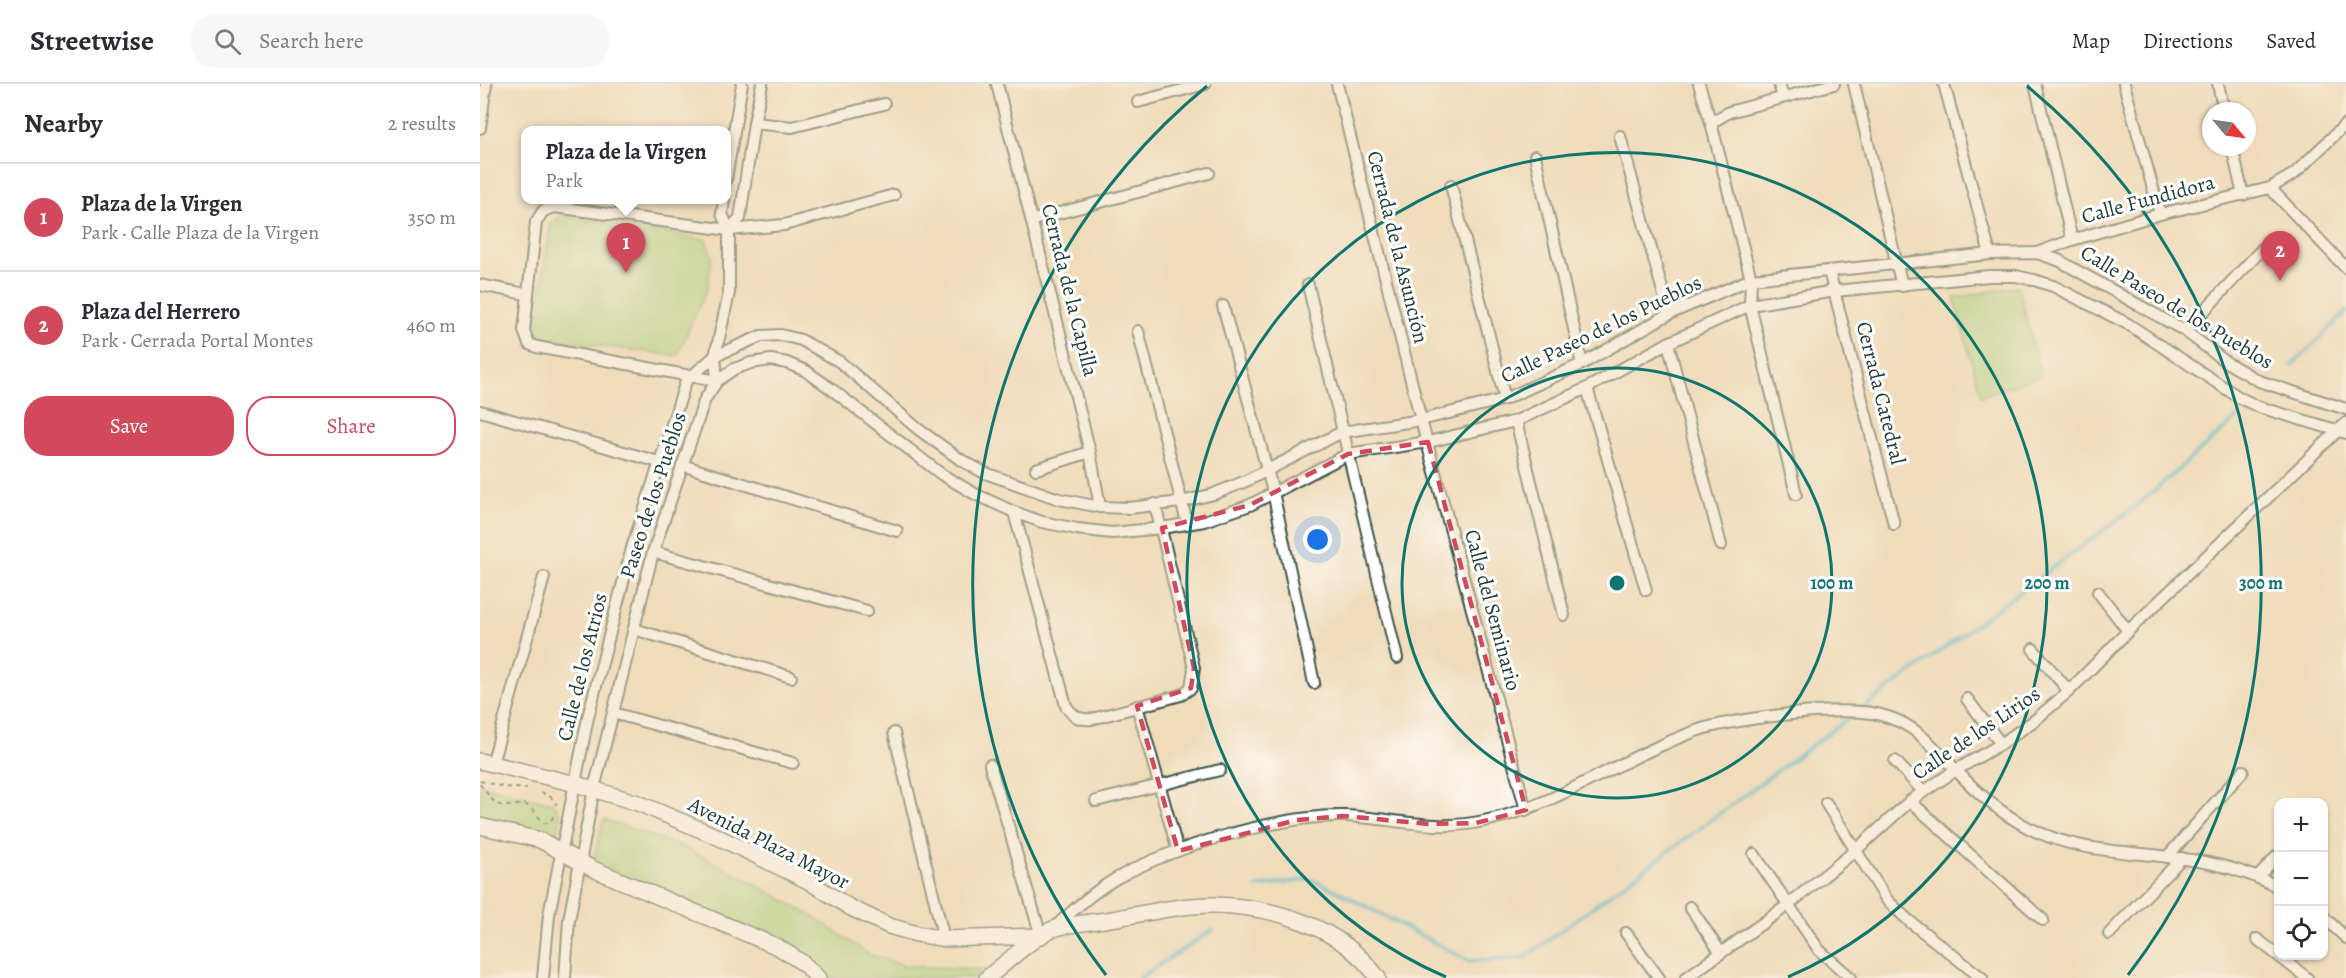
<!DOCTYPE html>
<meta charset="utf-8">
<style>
:root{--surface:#fff;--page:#f7f7f7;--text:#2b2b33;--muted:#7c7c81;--line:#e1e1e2;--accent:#d1495b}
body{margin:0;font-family:Alegreya,serif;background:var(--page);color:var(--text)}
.controls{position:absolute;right:18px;bottom:18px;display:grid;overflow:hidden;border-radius:12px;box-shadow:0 2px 4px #0004}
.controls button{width:54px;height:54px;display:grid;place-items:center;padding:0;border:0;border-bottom:2px solid var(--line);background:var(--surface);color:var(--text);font:30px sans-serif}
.compass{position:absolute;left:1722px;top:18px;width:54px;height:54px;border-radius:50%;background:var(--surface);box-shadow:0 2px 4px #0004;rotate:119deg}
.you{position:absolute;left:838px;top:456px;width:21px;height:21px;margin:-15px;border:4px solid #fff;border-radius:50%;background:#1a73e8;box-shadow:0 0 0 9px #1a73e833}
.badge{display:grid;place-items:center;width:39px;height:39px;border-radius:50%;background:var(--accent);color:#fff;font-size:20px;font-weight:700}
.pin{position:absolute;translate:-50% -50px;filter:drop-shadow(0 2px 3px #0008)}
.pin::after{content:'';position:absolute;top:32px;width:21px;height:18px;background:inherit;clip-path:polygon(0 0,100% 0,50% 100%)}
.popup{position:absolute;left:41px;top:42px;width:210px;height:78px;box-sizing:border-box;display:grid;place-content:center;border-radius:12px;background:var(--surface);filter:drop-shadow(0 2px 4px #0005);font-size:20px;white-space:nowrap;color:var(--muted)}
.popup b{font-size:22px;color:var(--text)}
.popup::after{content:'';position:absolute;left:50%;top:100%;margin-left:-12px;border:12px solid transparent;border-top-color:var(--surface)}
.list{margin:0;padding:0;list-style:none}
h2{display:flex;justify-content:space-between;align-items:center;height:78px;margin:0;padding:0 24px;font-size:26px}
h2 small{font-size:20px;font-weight:400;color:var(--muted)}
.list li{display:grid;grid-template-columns:39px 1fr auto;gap:18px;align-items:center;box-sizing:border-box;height:108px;padding:0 24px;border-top:2px solid var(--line)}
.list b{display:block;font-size:22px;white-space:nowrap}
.list p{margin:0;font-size:20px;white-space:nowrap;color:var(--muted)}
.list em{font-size:20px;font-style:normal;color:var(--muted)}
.actions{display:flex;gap:12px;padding:18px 24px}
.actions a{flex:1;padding:14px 0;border:2px solid var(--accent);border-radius:24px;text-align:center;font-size:21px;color:var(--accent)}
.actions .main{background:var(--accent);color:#fff}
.icon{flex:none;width:33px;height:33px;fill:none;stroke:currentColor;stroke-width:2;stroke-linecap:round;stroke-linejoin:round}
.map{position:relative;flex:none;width:1866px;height:894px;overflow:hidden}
header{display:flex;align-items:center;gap:36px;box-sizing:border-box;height:84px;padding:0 30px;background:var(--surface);border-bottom:2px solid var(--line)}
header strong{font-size:28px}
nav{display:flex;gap:33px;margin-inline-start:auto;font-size:21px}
.search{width:420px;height:54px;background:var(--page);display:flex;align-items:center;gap:15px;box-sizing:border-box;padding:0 21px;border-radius:33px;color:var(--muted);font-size:22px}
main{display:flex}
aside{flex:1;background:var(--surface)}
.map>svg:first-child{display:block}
</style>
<header>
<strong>Streetwise</strong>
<div class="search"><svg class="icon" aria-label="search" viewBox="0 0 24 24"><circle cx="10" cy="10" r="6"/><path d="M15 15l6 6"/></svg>Search here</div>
<nav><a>Map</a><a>Directions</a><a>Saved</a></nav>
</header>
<main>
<aside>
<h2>Nearby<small>2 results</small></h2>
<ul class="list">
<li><span class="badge">1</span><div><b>Plaza de la Virgen</b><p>Park · Calle Plaza de la Virgen</p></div><em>350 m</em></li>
<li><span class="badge">2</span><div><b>Plaza del Herrero</b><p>Park · Cerrada Portal Montes</p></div><em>460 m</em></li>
</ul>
<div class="actions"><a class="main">Save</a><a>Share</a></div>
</aside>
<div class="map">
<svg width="1866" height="894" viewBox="0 0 1866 894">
<rect width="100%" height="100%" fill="#fff"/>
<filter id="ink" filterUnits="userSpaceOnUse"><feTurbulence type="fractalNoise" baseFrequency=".0167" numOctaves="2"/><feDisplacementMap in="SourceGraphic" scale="12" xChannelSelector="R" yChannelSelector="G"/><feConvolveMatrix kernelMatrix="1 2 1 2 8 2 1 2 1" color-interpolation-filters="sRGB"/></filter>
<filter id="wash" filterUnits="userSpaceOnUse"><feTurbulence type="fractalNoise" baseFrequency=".008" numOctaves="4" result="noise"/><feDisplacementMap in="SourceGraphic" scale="24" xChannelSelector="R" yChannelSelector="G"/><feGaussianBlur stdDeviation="1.35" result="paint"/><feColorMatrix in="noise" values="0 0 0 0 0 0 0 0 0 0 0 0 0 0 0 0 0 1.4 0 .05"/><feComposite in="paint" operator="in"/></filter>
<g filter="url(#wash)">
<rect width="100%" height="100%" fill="#f0dcbb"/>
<g fill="#a5d27f" stroke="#62885a" stroke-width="1.5">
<polygon points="82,131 226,156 232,173 227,205 197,272 61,254 54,244 71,140"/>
<polygon points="1538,202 1561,292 1501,312 1474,214"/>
<path d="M0 701 72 719C86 728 79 744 74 758L0 747Z"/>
<polygon points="125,736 203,763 262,793 329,830 390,871 427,882 501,885 507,887 508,894 337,894 302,873 111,788 122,740"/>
</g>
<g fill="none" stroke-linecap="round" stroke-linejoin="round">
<g stroke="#4cb4cb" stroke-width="4.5">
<polyline points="1812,281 1866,228"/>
<polyline points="777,803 830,795 857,807 989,877 1044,874 1659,420 1757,334"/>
<polyline points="659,894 733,846"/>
</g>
</g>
</g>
<g filter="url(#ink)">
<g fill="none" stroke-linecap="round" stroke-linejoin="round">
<g stroke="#3e5548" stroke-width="14">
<g id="street">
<polyline points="517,0 610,368 620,423"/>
<polyline points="857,0 941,336 1046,726"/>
<polyline points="1219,0 1231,39 1271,195 1270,221 1316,410"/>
<polyline points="1299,0 1303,13"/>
<polyline points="1374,0 1422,202"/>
<polyline points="1464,0 1510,170"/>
<polyline points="1555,0 1592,156"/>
<polyline points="1644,0 1680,130"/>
<polyline points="1738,0 1744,27"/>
<polyline points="658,18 725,0"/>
<polyline points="274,39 312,43 404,20"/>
<polyline points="1231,39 1249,28 1354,0"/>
<polyline points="0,44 6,0"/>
<polyline points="1140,52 1189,230"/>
<polyline points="1752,63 1763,111"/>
<polyline points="1055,72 1102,280"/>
<polyline points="246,95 262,0"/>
<polyline points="971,101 1025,315"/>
<polyline points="1790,104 1866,184"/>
<polyline points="553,136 729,89"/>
<polyline points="249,146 260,134 274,39 282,0"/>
<polyline points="1557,169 1592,156 1680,130 1790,104 1814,90 1866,40"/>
<polyline points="1349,187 1414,440"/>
<polyline points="0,201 46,210"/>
<polyline points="828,201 917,574"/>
<polyline points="743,222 793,408 834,599"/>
<polyline points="658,247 707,439"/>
<polyline points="1705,247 1786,161"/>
<polyline points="1188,259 1241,461"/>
<polyline points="237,297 57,263 49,260 44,247 56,138 63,127 74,123 249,146 304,141 414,111"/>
<polyline points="237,297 235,272 249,209 249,146 242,130 244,116"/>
<polyline points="1107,304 1166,506"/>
<polyline points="0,327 179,378"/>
<polyline points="1036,337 1084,531"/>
<polyline points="202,381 417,447"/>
<polyline points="556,385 610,368"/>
<path d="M534 428 586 622C594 633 599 636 612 635L701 611 711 604 714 584 675 420"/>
<polyline points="173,468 387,527"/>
<polyline points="1618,508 1648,547"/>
<polyline points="154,545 311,593"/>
<polyline points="1553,565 1589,607"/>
<polyline points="1487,615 1521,660"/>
<polyline points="657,622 698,767"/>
<polyline points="133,629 313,679"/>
<polyline points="414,649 464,855"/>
<polyline points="1415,677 1443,707"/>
<polyline points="12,680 64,493"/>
<polyline points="510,681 561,852"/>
<polyline points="616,717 740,686"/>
<polyline points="1430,717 1563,836"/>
<polyline points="1346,719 1407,816 1428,836 1502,894"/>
<polyline points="1274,770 1339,866 1371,894"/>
<polyline points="1687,773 1763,687"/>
<polyline points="1778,793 1798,771"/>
<polyline points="1210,823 1241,869"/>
<polyline points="1844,833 1866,854"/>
<path d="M575 843C594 825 614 807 637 794 692 763 803 730 866 732 910 734 955 747 999 738 1065 726 1121 687 1182 661 1196 655 1211 648 1225 644 1269 633 1338 625 1383 628 1428 632 1447 656 1476 686 1496 708 1522 730 1549 744 1598 769 1650 767 1704 775 1737 779 1769 788 1798 803"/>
<polyline points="1146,849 1179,894"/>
<polyline points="1629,850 1702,774"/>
<polyline points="1777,855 1827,894"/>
<polyline points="63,894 69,831 108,633 152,464 206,297 235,272 281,252 301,251 321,256 360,278 438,345 481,376 505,389 579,415 620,423 649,424 701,418 734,410 766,397 862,348 941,336 1025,315 1102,280 1189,230 1271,195 1510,170 1557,169 1578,176 1705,247 1746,278 1779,297 1866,325"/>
<polyline points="85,894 89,836 114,705 173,468 225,315 237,297 254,285 271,279 291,276 307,279 326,287 350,304 461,390 495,410 534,428 562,438 597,445 632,449 682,444 724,437 770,421 868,370 948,358 1036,337 1107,304 1188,259 1270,221 1355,207 1509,192 1536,192 1554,196 1573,202 1648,240 1760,314 1779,323 1866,349"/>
<polyline points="1206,894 1308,821 1376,766 1430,717 1476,686 1521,660 1555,636 1589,607 1648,547 1866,339"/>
</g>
</g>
<g stroke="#3e5548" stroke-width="18">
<g id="secondary">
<polyline points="0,677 96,700 158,719 240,754 328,797 371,824 409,842 437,850 464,855 561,852"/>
<polyline points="0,742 60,756 113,785 298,863 323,879 338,894"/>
<path d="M507 894C524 881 555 851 573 845 593 839 616 838 637 834 668 829 700 821 732 821 793 822 861 842 898 894"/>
</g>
</g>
<g stroke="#3e5548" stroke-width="2" stroke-dasharray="4.5 4.5" stroke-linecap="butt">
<polyline points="0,697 25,703 47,705"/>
<path d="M0 700C18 724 16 724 45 720L52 725 64 739 70 738 75 730"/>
<polyline points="61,708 71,713 77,721"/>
</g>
<use href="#street" stroke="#fff" stroke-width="10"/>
<use href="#secondary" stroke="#fff" stroke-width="15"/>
</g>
</g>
<path d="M0 0H1866V894H0ZM948 358 1046 726 996 739 949 740 864 732 817 736 698 767 657 622 711 604 714 584 682 444 770 421 868 370Z" fill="#f0dcbb" fill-opacity=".55" fill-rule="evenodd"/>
<path fill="none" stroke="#d1495b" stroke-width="4.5" stroke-dasharray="12 8" stroke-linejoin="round" d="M948 358 1046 726 996 739 949 740 864 732 817 736 698 767 657 622 711 604 714 584 682 444 770 421 868 370Z"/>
<g fill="none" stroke="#0f766e" stroke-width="3">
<circle cx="1137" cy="499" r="215"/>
<path d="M966 893A430 430 0 1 1 1308 893"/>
<path d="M626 891A644 644 0 0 1 727 2M1547 2A644 644 0 0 1 1648 891"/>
</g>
<g text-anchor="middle" stroke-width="6" stroke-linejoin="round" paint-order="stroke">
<g font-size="21" fill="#1f3d34" stroke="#fff">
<text transform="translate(1668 115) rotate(-15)" y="7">Calle Fundidora</text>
<text transform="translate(918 163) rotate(76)" y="7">Cerrada de la Asunción</text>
<text transform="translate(590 206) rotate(76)" y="7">Cerrada de la Capilla</text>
<text transform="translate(1697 223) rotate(31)" y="7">Calle Paseo de los Pueblos</text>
<text transform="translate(1121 245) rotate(-26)" y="7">Calle Paseo de los Pueblos</text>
<text transform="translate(1401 309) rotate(76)" y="7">Cerrada Catedral</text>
<text transform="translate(173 411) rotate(-72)" y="7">Paseo de los Pueblos</text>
<text transform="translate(1013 526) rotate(75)" y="7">Calle del Seminario</text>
<text transform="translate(102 583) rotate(-76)" y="7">Calle de los Atrios</text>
<text transform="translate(1496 649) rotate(-34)" y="7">Calle de los Lirios</text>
<text transform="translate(289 759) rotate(27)" y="7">Avenida Plaza Mayor</text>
</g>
</g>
<circle cx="1137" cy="499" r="9" fill="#0f766e" stroke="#fff" stroke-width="3"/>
<g font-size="18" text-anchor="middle" font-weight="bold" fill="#0f766e" stroke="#fff" stroke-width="6" stroke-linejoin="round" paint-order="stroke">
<text x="1352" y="505">100 m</text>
<text x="1567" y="505">200 m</text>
<text x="1781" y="505">300 m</text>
</g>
</svg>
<div class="controls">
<button>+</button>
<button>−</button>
<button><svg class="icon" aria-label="locate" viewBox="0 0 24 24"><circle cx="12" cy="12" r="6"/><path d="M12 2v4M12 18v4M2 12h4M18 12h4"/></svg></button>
</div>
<svg class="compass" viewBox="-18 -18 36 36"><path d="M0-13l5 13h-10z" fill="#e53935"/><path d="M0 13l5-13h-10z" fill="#7c7c81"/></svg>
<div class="you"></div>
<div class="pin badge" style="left:146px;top:189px">1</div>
<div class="popup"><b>Plaza de la Virgen</b>Park</div>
<div class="pin badge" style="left:1800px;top:197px">2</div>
</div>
</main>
